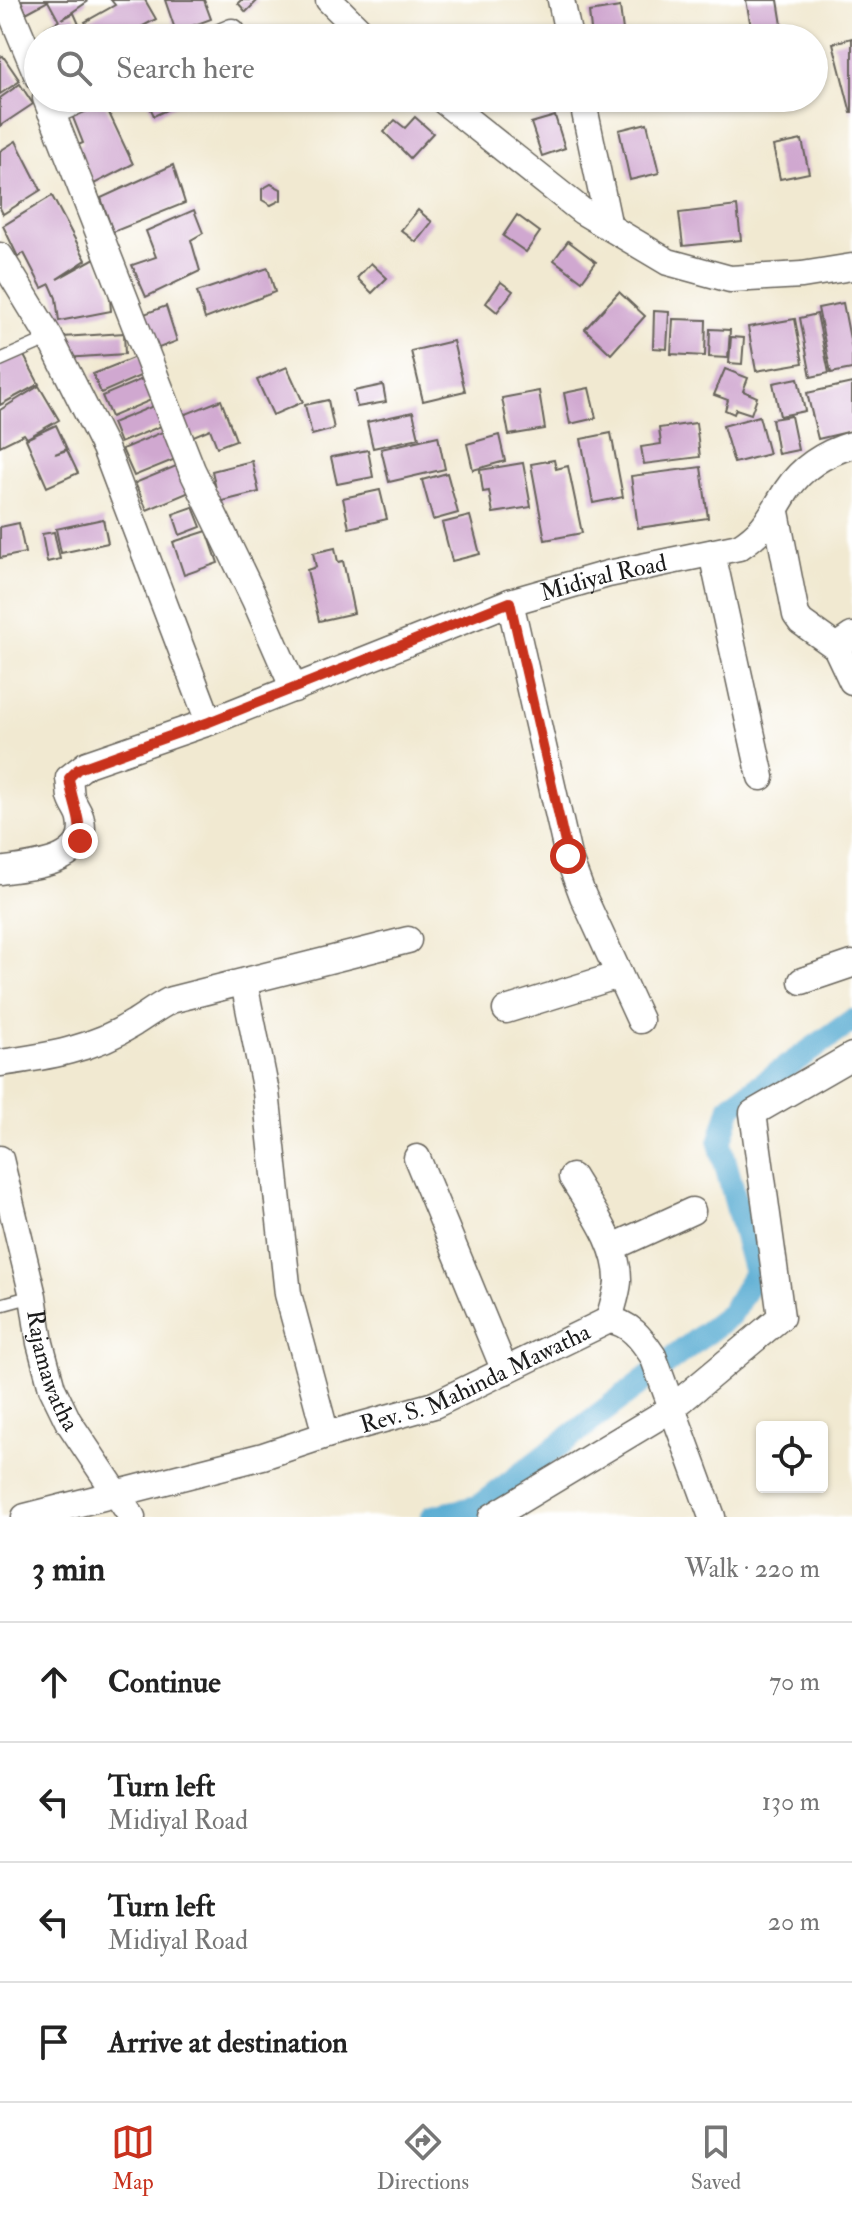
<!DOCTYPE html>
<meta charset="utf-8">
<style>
:root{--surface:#fff;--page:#f6f6f6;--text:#222;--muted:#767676;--line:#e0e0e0;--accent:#c8321e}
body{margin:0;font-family:"IM FELL Double Pica",serif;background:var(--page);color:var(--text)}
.controls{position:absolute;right:24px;bottom:24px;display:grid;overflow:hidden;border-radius:8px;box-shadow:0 2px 6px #0004}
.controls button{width:72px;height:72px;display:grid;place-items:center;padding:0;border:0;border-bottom:2px solid var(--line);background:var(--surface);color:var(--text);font:40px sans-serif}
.stop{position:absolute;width:24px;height:24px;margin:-18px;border:6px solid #c8321e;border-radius:50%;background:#fff}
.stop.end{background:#c8321e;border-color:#fff;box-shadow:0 2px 8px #0008}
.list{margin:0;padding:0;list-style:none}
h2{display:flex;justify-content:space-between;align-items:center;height:104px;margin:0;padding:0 32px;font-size:34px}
h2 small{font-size:26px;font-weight:400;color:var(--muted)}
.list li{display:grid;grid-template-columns:52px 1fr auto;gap:24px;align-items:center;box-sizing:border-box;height:120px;padding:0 32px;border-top:2px solid var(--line)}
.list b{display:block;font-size:30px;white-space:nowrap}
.list p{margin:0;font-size:26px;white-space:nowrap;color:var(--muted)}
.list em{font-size:26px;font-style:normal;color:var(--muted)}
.icon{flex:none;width:44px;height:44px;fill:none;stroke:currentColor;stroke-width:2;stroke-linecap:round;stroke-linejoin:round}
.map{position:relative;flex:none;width:852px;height:1517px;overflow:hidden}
.search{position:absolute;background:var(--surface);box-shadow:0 2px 6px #0004;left:24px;right:24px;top:24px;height:88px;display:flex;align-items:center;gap:20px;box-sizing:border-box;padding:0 28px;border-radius:44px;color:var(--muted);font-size:30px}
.sheet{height:584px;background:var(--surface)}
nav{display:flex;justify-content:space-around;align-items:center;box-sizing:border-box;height:112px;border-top:2px solid var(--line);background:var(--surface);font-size:22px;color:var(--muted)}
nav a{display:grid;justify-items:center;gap:4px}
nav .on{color:var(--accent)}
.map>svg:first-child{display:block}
</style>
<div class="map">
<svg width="852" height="1517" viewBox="0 0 852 1517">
<rect width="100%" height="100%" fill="#fff"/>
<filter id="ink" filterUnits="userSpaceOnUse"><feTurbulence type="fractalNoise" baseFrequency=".0125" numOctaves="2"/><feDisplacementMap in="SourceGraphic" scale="16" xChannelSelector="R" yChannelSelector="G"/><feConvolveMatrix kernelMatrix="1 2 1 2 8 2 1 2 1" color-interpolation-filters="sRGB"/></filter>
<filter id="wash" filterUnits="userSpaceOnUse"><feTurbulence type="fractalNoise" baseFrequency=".006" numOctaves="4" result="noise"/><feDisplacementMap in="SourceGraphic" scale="32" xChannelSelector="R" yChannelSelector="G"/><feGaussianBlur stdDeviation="1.8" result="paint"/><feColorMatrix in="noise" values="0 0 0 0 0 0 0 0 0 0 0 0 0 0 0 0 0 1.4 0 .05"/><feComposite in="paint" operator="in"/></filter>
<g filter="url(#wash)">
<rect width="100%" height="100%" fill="#f1e9d1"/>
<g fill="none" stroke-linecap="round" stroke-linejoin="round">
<polyline stroke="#56abd2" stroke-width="24" points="432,1517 478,1507 731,1314 755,1273 720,1143 731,1106 852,1021"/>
</g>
<g id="blocks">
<g fill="#d0a8d0">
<polygon points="21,0 85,0 87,2 62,19 74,13 85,38 50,38 46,28 59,21 48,1 26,13"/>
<polygon points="111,0 145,0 156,19 121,38 94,38 85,22 115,5"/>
<polygon points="165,0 204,0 211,19 176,32"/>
<polygon points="241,0 258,0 246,12 238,3"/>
<polygon points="746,0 778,0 784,37 753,38"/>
<polygon points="620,7 624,38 592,38 589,12"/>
<polygon points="852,38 852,113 851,113 833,43"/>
<polygon points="3,56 20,81 0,94 0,57"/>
<polygon points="20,84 33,104 0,126 0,98"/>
<polygon points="93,98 102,98 133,164 94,184 76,146 83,143 70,110"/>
<polygon points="146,98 191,98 154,116"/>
<polygon points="555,116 565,148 542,156 531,123"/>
<polygon points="415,117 433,133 410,158 384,132 395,120 405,128"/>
<polygon points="647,123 659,173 630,180 619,130"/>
<polygon points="802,140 809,173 780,179 773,146"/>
<polygon points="16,141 41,190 3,214 0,208 0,151"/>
<polygon points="173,165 185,203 113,232 101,198"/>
<polygon points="271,184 281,189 281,200 271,205 262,200 262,189"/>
<polygon points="52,196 86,260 57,279 95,258 109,288 111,311 59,321 56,298 50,284 42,288 24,253 18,257 3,226"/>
<polygon points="737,206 741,240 683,246 679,213"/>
<polygon points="194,210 203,233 191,240 200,271 146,297 132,265 156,257 146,231"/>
<polygon points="418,210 432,222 416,242 401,230"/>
<polygon points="517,215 540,232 526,252 503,236"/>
<polygon points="568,241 596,262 582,281 554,260"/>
<polygon points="371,263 387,278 372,293 357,278"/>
<polygon points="268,268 275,292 205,319 197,292"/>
<polygon points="501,282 513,291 497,312 486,303"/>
<polygon points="619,292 645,316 611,354 585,329"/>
<polygon points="843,303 852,349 852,369 831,373 818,308"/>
<polygon points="166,306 177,341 146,353 136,317"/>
<polygon points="654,311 669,312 667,349 653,348"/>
<polygon points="817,314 829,373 811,377 800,318"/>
<polygon points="673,319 706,320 705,356 671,354"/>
<polygon points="795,319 803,363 756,371 748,327"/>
<polygon points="710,329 730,330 728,358 709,357"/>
<polygon points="124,333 125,354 65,358 63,337"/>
<polygon points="731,337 744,338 742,364 729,363"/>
<polygon points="453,341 465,391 423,401 411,351"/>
<polygon points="22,352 39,384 0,405 0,363"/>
<polygon points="140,355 147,373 101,393 93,374"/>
<polygon points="287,367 303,402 273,415 257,380"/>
<polygon points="725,369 748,378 743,391 757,397 751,414 736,409 734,414 725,410 728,400 714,395"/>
<polygon points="147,377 156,398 111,417 102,396"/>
<polygon points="798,378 805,411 780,416 773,383"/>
<polygon points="852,383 852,431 818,439 807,393"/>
<polygon points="383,385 386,402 357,407 354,391"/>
<polygon points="39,386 59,420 27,438 24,434 0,446 0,410"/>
<polygon points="589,388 596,418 570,424 564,393"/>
<polygon points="539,391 545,429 509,435 502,398"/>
<polygon points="221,400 236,440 217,447 210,429 189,438 181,416"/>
<polygon points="328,400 334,429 312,435 305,405"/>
<polygon points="158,404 166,424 120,443 112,423"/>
<polygon points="413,412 419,438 373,448 367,422"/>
<polygon points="759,416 769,454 734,463 723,426"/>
<polygon points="791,416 798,450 778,454 772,419"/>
<polygon points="696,423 700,457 644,464 641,447 661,444 659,428"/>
<polygon points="56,425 67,449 55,454 67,450 78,473 47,487 26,439"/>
<polygon points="167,430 178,458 134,476 122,449"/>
<polygon points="611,433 623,497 593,503 581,439"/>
<polygon points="499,435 505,461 473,470 467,444"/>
<polygon points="438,436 445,469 389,482 381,449"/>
<polygon points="368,450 373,477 337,484 331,457"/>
<polygon points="554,460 556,469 568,466 582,533 545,540 531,464"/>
<polygon points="252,461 259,492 219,502 212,471"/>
<polygon points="523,463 531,507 493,513 489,491 483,492 480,470"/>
<polygon points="181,464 192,491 147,510 135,483"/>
<polygon points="701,467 708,518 638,528 631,476"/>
<polygon points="447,473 458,513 433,520 422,480"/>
<polygon points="380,490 387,519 349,528 343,498"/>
<polygon points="193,507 201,527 180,535 173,514"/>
<polygon points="470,516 480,554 452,561 442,523"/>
<polygon points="103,519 108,543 61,553 56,529"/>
<polygon points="19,523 25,553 0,558 0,527"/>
<polygon points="207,531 218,563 184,575 173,542"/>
<polygon points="54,532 60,559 47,562 42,534"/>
<polygon points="335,548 338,562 343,561 354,613 319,621 307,570 316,567 313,553"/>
</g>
</g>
</g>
<g filter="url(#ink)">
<use href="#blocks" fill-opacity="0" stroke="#67645b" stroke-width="2"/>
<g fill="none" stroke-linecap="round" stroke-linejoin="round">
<g stroke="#67645b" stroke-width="15">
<g id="lane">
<polyline points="0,360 50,338"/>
<polyline points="0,1305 33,1296"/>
</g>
</g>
<g stroke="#67645b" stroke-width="29">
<g id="street">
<polyline points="6,0 38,77"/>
<polyline points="329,0 367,38"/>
<polyline points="561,0 569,38"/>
<polyline points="218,38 232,32"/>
<polyline points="46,98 192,470 255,600 294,689"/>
<polyline points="440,98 582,211 668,262 730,279 802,275 852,267"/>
<polyline points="582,98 609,227"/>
<polyline points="51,112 83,98"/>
<polyline points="0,256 50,338 105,448 209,722"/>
<polyline points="776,512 796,615 801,622 836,647"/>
<polyline points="712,553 761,777"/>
<polyline points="510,602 568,856 583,896 640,1020"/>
<polyline points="852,636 836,647 852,681"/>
<path id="s1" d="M0 871C29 866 90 864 81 820 80 812 73 805 71 797 70 791 70 784 69 778L87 764 209 722 510 602 608 574 739 547C767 529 770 516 787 490 803 466 825 453 852 445"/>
<polyline points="802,981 852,964"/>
<polyline points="244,983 266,1092 288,1294 326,1435"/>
<polyline points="506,1010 619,975"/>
<path d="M0 1063C46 1057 94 1049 134 1023 147 1015 157 1007 171 1000L408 940"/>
<polyline points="417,1158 505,1371"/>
<path id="s2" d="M0 1159 33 1296 40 1343 52 1388 68 1421 132 1517"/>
<path d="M572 1177C591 1209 619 1244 618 1282 617 1294 612 1307 609 1320"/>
<polyline points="613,1247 692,1211"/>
<path id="s3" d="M25 1517 263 1456 326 1435 434 1405 609 1320C630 1323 641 1338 653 1356L712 1517"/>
<polyline points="492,1517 671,1409 781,1317 753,1113 852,1056"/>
</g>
</g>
<use href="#lane" stroke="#fff" stroke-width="12"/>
<use href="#street" stroke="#fff" stroke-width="26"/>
</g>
</g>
<g fill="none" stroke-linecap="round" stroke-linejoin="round" filter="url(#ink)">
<path stroke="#c8321e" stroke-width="10" d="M80 841C81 815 72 803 69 778L78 769 209 722 510 602 568 856"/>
</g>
<g text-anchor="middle" stroke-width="8" stroke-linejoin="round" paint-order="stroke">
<g font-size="24" fill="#1c1c1c" stroke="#fff">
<text dy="8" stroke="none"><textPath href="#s1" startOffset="726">Midiyal Road</textPath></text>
<text dy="8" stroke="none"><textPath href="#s2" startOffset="218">Rajamawatha</textPath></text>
<text dy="8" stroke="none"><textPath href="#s3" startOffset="472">Rev. S. Mahinda Mawatha</textPath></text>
</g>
</g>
</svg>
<div class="controls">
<button><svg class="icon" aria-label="locate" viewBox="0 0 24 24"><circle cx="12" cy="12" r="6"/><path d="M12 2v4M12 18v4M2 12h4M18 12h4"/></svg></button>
</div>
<div class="stop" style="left:568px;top:856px"></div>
<div class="stop end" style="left:80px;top:841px"></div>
<div class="search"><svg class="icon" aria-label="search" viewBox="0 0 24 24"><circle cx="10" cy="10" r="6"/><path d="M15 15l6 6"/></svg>Search here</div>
</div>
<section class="sheet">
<h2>3 min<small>Walk · 220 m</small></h2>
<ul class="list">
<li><svg class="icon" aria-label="ahead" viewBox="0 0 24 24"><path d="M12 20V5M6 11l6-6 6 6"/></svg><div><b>Continue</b></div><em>70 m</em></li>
<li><svg class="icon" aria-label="left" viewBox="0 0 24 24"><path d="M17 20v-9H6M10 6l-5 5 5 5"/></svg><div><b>Turn left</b><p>Midiyal Road</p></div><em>130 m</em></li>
<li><svg class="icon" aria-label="left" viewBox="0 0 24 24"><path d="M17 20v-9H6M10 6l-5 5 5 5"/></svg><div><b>Turn left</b><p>Midiyal Road</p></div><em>20 m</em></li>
<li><svg class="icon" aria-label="arrive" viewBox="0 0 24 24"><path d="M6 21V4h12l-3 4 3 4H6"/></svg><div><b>Arrive at destination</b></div></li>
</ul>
</section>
<nav>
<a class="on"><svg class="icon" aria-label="map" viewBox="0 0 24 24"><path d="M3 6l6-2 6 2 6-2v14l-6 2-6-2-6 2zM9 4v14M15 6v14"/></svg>Map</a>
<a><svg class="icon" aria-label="directions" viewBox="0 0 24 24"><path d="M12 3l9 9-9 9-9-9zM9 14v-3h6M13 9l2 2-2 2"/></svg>Directions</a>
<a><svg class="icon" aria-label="saved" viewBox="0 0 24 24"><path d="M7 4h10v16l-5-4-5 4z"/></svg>Saved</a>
</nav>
